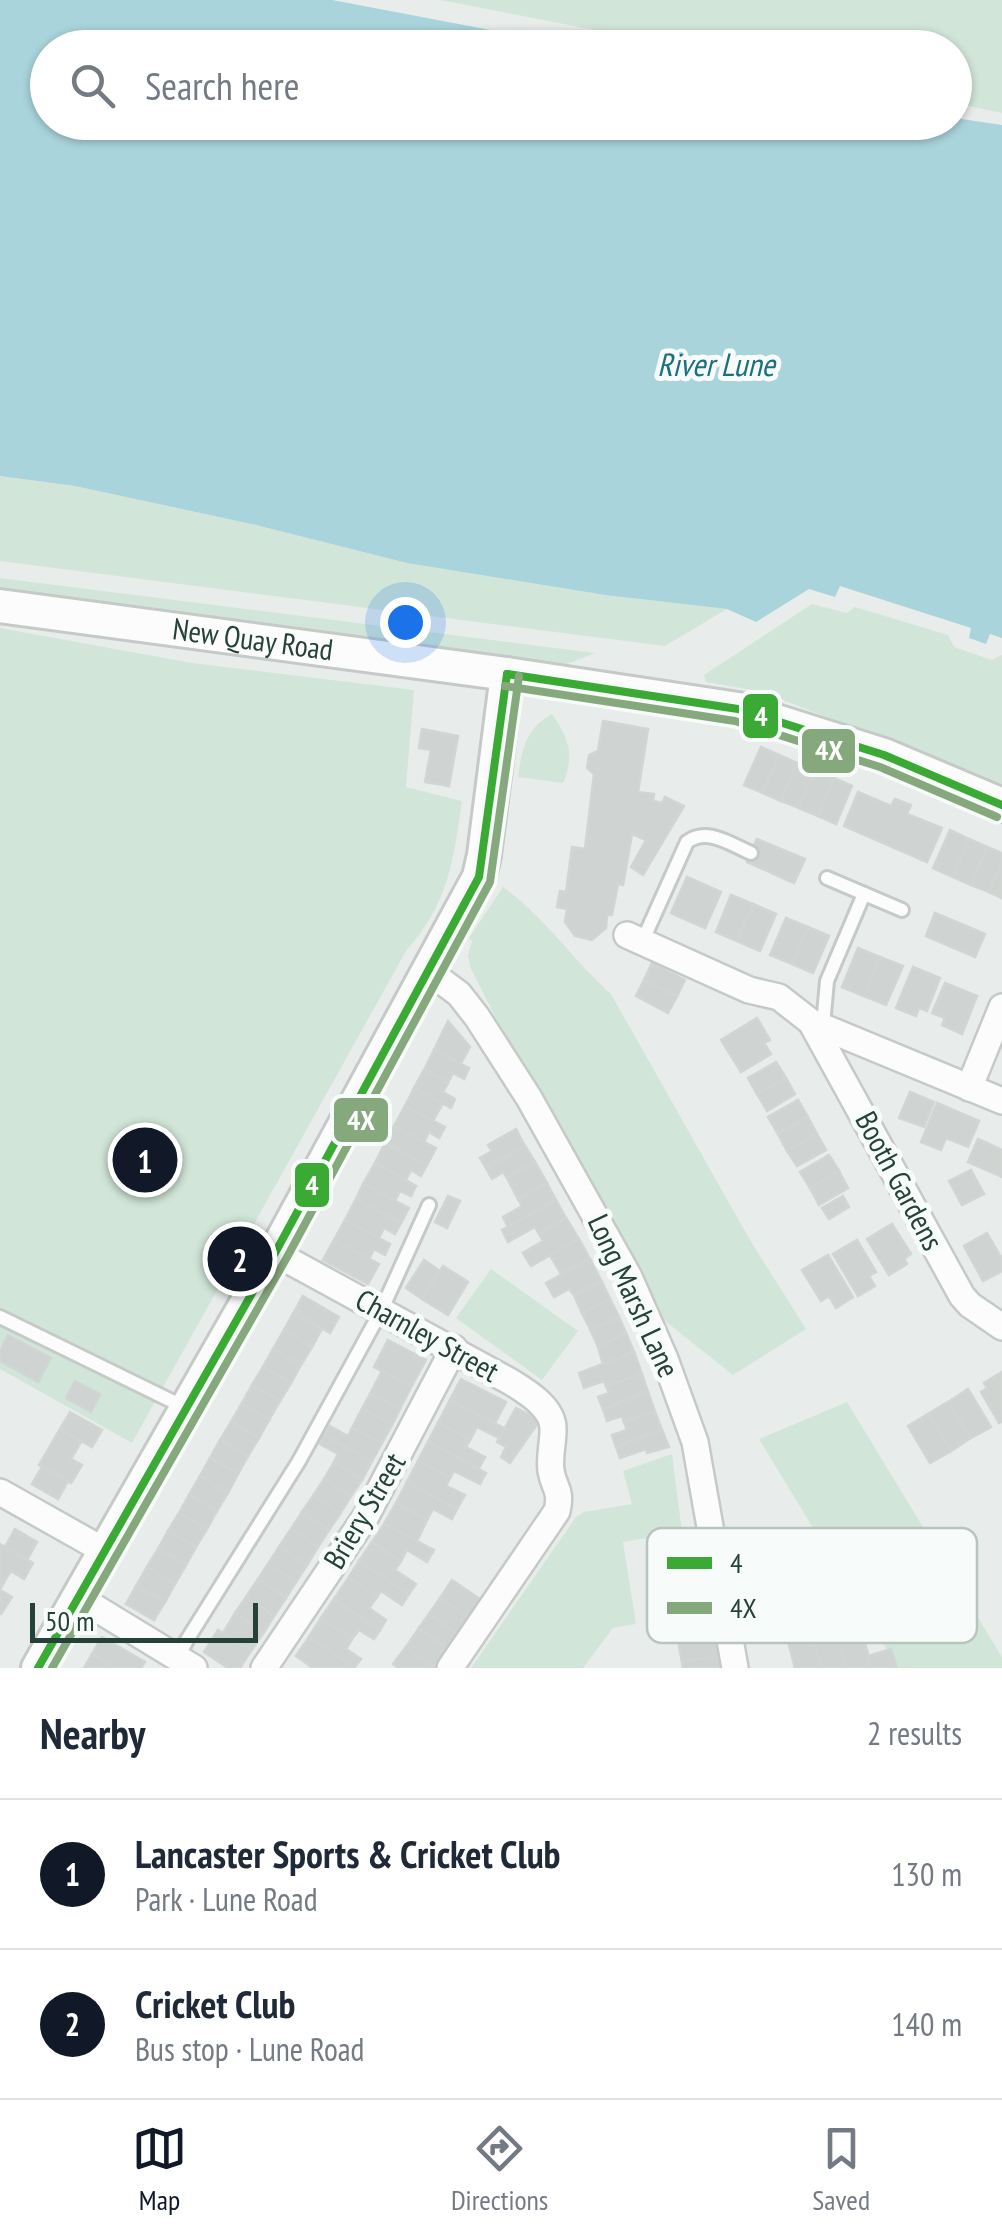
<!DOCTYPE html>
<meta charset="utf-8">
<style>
:root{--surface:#fff;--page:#f6f6f7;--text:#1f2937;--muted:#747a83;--line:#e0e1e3;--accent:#111827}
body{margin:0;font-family:"PT Sans Narrow",sans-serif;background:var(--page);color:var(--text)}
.scale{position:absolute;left:30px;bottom:25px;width:228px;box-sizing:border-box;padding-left:10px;border:5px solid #24423a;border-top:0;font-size:28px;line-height:35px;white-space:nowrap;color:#24423a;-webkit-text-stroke:8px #f7fbf9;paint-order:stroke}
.you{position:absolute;left:405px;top:622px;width:35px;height:35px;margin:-25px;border:8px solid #fff;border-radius:50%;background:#1a73e8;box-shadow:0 0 0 15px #1a73e833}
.badge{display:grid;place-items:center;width:65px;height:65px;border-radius:50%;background:var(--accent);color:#fff;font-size:32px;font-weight:700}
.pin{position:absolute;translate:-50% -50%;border:5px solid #fff;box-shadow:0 2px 10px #0006}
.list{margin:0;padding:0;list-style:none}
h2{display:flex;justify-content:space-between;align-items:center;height:130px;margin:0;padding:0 40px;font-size:42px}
h2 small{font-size:32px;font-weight:400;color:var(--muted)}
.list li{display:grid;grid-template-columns:65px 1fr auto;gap:30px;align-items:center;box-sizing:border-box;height:150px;padding:0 40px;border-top:2px solid var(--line)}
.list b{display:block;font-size:38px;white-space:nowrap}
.list p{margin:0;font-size:32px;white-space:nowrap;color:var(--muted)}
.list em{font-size:32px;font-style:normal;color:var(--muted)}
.icon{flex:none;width:55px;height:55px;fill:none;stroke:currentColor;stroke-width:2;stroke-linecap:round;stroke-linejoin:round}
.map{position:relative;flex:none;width:1002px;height:1668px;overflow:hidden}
.search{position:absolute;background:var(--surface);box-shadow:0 2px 8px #0004;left:30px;right:30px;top:30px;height:110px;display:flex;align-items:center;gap:25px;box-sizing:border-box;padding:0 35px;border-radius:55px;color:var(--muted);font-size:38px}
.sheet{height:430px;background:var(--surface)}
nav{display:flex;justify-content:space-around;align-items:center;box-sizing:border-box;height:140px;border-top:2px solid var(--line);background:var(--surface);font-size:28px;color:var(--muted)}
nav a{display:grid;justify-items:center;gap:5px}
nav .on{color:var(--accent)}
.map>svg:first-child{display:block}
</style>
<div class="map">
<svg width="1002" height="1668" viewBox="0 0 1002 1668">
<rect width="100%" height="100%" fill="#e8edeb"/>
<g fill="#d1e6d8">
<polygon points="440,0 1002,0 1002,113 955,103 954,48 683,47"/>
<polygon points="0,476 75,486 256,525 407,563 605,595 727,609 665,646 0,561"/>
<polygon points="0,578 595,653 565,665 0,589"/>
<polygon points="812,604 847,613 855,607 948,635 954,647 992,660 1002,655 1002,787 763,692 706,682 704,675"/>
<path d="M0 628 192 663 414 690 406 787 462 801C453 862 449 903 406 951L132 1443 0 1369Z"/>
<path d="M552 714C569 738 575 756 563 783L518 777C522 749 525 729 552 714Z"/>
<path d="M503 887C544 916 574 961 611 994L750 1240 806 1329 733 1375 660 1317 625 1245 520 1065 471 969 468 955 472 941 469 938Z"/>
<polygon points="491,1269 578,1331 542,1380 456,1318"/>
<polygon points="847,1402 1002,1657 1002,1668 898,1668 759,1439"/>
<polygon points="672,1454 682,1532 623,1542 636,1624 613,1628 583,1668 471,1668 576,1517 584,1512 632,1504 623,1471"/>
</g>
<polygon fill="#a9d4db" points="0,0 332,0 580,47 48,48 48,122 954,122 955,118 1002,125 1002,638 990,634 986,644 969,638 971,628 840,586 835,597 809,589 756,622 727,609 605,595 407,563 256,525 75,486 0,476"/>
<g fill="#cfd4d2" stroke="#d1d6d4" stroke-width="2.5">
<polygon points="603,721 648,729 638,792 654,794 653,801 662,803 665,797 684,806 643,875 631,867 646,840 632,834 623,885 618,884 612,915 607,915 606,928 592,940 575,936 565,922 567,909 557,907 560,891 566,892 572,847 585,849 594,774 587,768 589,755 598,751"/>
<polygon points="422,729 458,736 449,786 425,782 431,750 419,748"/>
<polygon points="761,747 779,755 763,793 744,785"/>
<polygon points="779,755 797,763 781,801 763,793"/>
<polygon points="797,763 815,771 799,808 781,801"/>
<polygon points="815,771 834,778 818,816 799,808"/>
<polygon points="834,778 852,786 836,824 818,816"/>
<polygon points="858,792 891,806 895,799 911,805 907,814 942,828 927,862 844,826"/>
<polygon points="950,830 969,839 953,877 933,868"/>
<polygon points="757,839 805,859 794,883 747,862"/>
<polygon points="969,839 987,847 971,885 953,877"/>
<polygon points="987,847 1002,853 1002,861 989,892 971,885"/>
<polygon points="1002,861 1002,898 989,892"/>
<polygon points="687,877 721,892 705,928 671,913"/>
<polygon points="731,895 753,904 737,941 716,932"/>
<polygon points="753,904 776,914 760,951 737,941"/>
<polygon points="935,913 985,934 975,957 926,936"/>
<polygon points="786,918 808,927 792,964 770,955"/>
<polygon points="808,927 829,936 813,973 792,964"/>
<polygon points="858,948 880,957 864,996 842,987"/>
<polygon points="880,957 903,966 886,1005 864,996"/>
<polygon points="652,963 685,980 677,996 644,980"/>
<polygon points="913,967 940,978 927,1011 919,1008 916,1016 896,1008"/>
<polygon points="644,980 677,996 668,1013 636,996"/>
<polygon points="945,983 977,996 962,1034 942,1025 945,1018 932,1013"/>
<polygon points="757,1018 770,1040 764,1043 771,1054 741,1072 721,1040"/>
<polygon points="448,1021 470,1047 461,1063 434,1050"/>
<polygon points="434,1050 469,1068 464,1079 453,1073 448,1083 424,1070"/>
<polygon points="776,1062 786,1078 757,1094 748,1078"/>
<polygon points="424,1070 448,1083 443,1092 455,1099 451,1108 414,1088"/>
<polygon points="786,1078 795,1094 767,1111 757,1094"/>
<polygon points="414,1088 443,1103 433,1121 405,1106"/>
<polygon points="910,1092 934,1102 924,1127 899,1118"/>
<polygon points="798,1100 808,1117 778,1134 768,1117"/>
<polygon points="937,1103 979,1121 968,1147 946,1138 941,1150 921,1142"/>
<polygon points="405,1106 445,1127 439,1138 429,1132 424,1142 394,1126"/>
<polygon points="808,1117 817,1134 787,1151 778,1134"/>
<polygon points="394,1126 436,1148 427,1165 385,1143"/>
<polygon points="516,1129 525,1146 486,1168 480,1158 492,1151 488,1145"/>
<polygon points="817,1134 826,1150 797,1166 787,1151"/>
<polygon points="978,1139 1002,1150 1002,1177 968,1162"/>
<polygon points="385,1143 427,1165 421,1176 411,1170 406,1180 375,1163"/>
<polygon points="525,1146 535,1162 507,1178 503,1172 492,1179 486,1168"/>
<polygon points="829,1155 839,1171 810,1188 800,1172"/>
<polygon points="535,1162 547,1183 518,1199 507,1178"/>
<polygon points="375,1163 416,1186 411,1196 400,1191 395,1201 363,1184"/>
<polygon points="971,1170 984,1194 962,1205 949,1181"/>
<polygon points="839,1171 848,1188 819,1205 810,1188"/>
<polygon points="547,1183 556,1200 508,1227 503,1217 522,1206 518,1199"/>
<polygon points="363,1184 409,1208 401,1223 356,1199"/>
<polygon points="448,1196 460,1201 447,1228 435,1222"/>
<polygon points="843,1196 849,1207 829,1219 822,1208"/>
<polygon points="356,1199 401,1223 395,1234 384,1228 379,1238 345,1220"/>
<polygon points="556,1200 566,1218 539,1234 535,1227 508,1242 502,1230"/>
<polygon points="566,1218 579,1239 531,1266 523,1253 543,1241 539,1234"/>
<polygon points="345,1220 390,1244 385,1255 374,1249 369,1259 334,1240"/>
<polygon points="892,1224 911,1254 904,1259 907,1264 889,1275 867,1239"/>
<polygon points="987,1233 1002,1259 1002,1271 983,1281 964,1246"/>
<polygon points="579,1239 590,1259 561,1274 550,1255"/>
<polygon points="334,1240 379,1264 368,1284 323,1260"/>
<polygon points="857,1240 876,1272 869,1276 875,1286 858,1296 833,1254"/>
<polygon points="828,1255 853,1297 836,1308 829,1296 821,1301 802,1270"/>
<polygon points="590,1259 602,1282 574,1295 569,1289 554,1297 546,1283"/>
<polygon points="424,1260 440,1271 422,1299 406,1288"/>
<polygon points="443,1266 468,1282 448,1315 422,1299"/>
<polygon points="602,1282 610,1299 582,1313 574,1295"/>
<polygon points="303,1296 339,1317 330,1333 294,1312"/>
<polygon points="610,1299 619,1317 591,1331 582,1313"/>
<polygon points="294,1312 322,1329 312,1347 284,1330"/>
<polygon points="619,1317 626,1333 598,1347 591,1331"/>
<polygon points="284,1330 312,1347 301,1365 273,1349"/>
<polygon points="626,1333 634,1352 603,1364 598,1347"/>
<polygon points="8,1335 51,1358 38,1382 0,1361 0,1351"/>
<polygon points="388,1340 426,1360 411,1387 374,1367"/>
<polygon points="273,1349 301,1365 291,1383 263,1367"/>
<polygon points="634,1352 642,1374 606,1386 604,1381 584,1388 579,1373"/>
<polygon points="263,1367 291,1383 280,1401 252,1385"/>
<polygon points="382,1371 411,1387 400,1409 370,1394"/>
<polygon points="1002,1372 1002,1422 999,1423 981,1392 987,1388 984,1383"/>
<polygon points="642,1374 648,1392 603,1409 598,1397 609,1393 606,1386"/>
<polygon points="461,1379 506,1402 495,1423 450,1400"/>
<polygon points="75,1381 100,1394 91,1412 66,1398"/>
<polygon points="252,1385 280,1401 269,1420 242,1403"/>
<polygon points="968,1389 991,1427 971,1438 948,1402"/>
<polygon points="648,1392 655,1412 624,1422 622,1416 607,1421 603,1409"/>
<polygon points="370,1394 400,1409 392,1425 362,1409"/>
<polygon points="450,1400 504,1428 499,1438 477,1427 470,1440 438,1423"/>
<polygon points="948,1402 971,1438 951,1451 928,1414"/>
<polygon points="242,1403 269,1420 259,1438 231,1422"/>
<polygon points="516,1408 540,1420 510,1463 501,1457 506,1447 497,1442"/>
<polygon points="362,1409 392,1425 382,1443 352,1428"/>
<polygon points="70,1412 102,1430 92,1447 60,1429"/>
<polygon points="655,1412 662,1430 616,1447 612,1435 627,1430 624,1422"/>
<polygon points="928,1414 951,1451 930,1463 908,1426"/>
<polygon points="231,1422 259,1438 248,1456 220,1440"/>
<polygon points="438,1423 470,1440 466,1447 485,1457 479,1468 428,1442"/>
<polygon points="330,1426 348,1436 352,1428 382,1443 372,1461 324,1436"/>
<polygon points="60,1429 81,1442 71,1459 82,1465 71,1483 39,1465"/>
<polygon points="662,1430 669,1447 647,1453 646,1449 620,1458 616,1447"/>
<polygon points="324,1436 372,1461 362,1480 334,1462 338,1454 320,1444"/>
<polygon points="220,1440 248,1456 238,1474 210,1458"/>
<polygon points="428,1442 486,1473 480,1484 454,1471 450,1478 418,1461"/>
<polygon points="210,1458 238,1474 228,1493 200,1476"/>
<polygon points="418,1461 450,1478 446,1486 465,1495 457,1509 407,1482"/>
<polygon points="334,1462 362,1480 351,1496 324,1479"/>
<polygon points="42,1467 68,1481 58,1499 32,1484"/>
<polygon points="200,1476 228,1493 217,1511 189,1495"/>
<polygon points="324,1479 351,1496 340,1514 313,1496"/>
<polygon points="407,1482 457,1509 452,1519 433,1509 427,1520 396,1503"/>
<polygon points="189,1495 217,1511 207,1529 179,1513"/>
<polygon points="313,1496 340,1514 329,1530 302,1512"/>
<polygon points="396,1503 427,1520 417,1541 384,1524"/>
<polygon points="302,1512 329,1530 318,1547 291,1529"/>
<polygon points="179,1513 207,1529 196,1547 168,1531"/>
<polygon points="384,1524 434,1550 427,1562 407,1550 401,1561 372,1542"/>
<polygon points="15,1529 37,1542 27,1560 5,1547"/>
<polygon points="291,1529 318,1547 307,1565 279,1547"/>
<polygon points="168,1531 196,1547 186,1565 158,1549"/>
<polygon points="372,1542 401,1561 395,1570 416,1584 409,1594 359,1561"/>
<polygon points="0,1544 33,1563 24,1579 11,1571 4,1582 0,1579"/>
<polygon points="279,1547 307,1565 296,1582 268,1564"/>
<polygon points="158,1549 186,1565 175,1584 147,1567"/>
<polygon points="359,1561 409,1594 402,1605 381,1591 377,1597 349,1577"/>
<polygon points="268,1564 296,1582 286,1598 258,1579"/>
<polygon points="147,1567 175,1584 165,1602 136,1586"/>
<polygon points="349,1577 377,1597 369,1608 386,1620 380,1630 334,1599"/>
<polygon points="0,1579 4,1582 0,1590 12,1597 1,1614 0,1613"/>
<polygon points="258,1579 286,1598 274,1616 246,1597"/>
<polygon points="452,1580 480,1599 468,1618 440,1598"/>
<polygon points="136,1586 165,1602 154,1620 126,1604"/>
<polygon points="246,1597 274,1616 264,1632 235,1613"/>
<polygon points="440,1598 468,1618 457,1633 429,1614"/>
<polygon points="334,1599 380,1630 374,1639 359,1630 352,1639 321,1618"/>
<polygon points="235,1613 264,1632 251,1651 223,1633"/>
<polygon points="429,1614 457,1633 447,1648 419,1628"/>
<polygon points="321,1618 352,1639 346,1649 361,1659 354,1668 309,1637"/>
<polygon points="419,1628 447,1648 434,1667 406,1647"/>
<polygon points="218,1630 251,1651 240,1668 228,1668 204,1652"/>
<polygon points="836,1632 846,1668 821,1668 813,1639"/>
<polygon points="862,1632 872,1668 846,1668 838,1639"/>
<polygon points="714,1635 718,1656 682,1662 678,1641"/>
<polygon points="102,1637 145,1662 141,1668 115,1668 92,1654"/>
<polygon points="309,1637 354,1668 313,1668 296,1656"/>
<polygon points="813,1639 821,1668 795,1668 789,1645"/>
<polygon points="406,1647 434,1667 433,1668 399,1668 393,1664"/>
<polygon points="891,1649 897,1668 872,1668 868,1656"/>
<polygon points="92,1654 115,1668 84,1668"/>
<polygon points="718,1656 720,1668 683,1668 682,1662"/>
</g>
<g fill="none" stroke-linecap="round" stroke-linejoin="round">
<g stroke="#c5cac8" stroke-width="18">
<g id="service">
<polyline points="827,878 902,910"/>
<path d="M643 940 687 842C707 827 730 844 751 853"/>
<polyline points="823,1025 827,981 864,894"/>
<polyline points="0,1317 184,1407"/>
<polyline points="176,1661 187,1640 299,1461 381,1311 429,1205"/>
</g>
</g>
<g stroke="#c5cac8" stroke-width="30">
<g id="minor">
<polyline points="627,935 749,990 779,997 811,1022 1002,1101"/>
<polyline points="427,970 459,994 477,1017 529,1098 629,1277 665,1359 695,1442 735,1668"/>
<polyline points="811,1022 962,1296 970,1305 1002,1327"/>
<polyline points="969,1088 1002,1007"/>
<path d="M275 1253 511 1382C527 1392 554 1408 553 1430 553 1444 549 1457 551 1471 554 1489 562 1489 557 1511L450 1668"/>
<polyline points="0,1492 103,1550"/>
<polyline points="76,1596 194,1668"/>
<polyline points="264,1668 366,1516 454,1348"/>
</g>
</g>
<g stroke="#c5cac8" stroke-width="38">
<g id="tertiary">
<path id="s1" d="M0 606 507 674 738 709 884 755 1002 805"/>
<polyline points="38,1668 275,1253 479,877 484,855 507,674"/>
</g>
</g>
<use href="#service" stroke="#fcfcfc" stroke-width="12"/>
<use href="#minor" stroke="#fcfcfc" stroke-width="25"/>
<use href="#tertiary" stroke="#fcfcfc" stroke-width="32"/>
<g stroke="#f7fbf9" stroke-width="15">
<g id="bus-1">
<polyline points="507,674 738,709 884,755 1002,805"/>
<polyline points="38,1668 275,1253 479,877 507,674"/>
</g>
</g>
<g stroke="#f7fbf9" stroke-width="15">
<g id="bus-2">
<polyline points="505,686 735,721 880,767 997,817"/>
<polyline points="52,1668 286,1259 490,882 519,676"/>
</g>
</g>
<use href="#bus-1" stroke="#3aaa35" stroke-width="8"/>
<use href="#bus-2" stroke="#85a87c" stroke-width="8"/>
</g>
<g text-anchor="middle" stroke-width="10" stroke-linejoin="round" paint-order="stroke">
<g font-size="30" fill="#24423a" stroke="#f7fbf9">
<text dy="10" stroke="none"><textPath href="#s1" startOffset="255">New Quay Road</textPath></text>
<text transform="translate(899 1181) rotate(62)" y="10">Booth Gardens</text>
<text transform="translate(633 1296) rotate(65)" y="10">Long Marsh Lane</text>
<text transform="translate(427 1336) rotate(29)" y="10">Charnley Street</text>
<text transform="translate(365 1511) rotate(-59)" y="10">Briery Street</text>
</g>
<g font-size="32" font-style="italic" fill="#1c6f80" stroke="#f7fbf9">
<text x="716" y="376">River Lune</text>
</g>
</g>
<rect x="647" y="1528" width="330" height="115" rx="15" fill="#f7fbf9" stroke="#b8c4c0" stroke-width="2.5"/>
<rect x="667" y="1557" width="45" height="12" fill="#3aaa35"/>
<rect x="667" y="1602" width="45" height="12" fill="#85a87c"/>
<g font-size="28" fill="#24423a">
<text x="730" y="1573">4</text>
<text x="730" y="1618">4X</text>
</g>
<g stroke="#f7fbf9" stroke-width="4">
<rect x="741" y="692" width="39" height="48" rx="10" fill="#3aaa35"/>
<rect x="800" y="727" width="57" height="48" rx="10" fill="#85a87c"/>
<rect x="332" y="1096" width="58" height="48" rx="10" fill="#85a87c"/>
<rect x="293" y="1161" width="38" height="48" rx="10" fill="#3aaa35"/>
</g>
<g font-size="28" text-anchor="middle" font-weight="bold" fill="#fff">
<text x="761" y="726">4</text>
<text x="829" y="760">4X</text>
<text x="361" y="1130">4X</text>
<text x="312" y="1195">4</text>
</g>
</svg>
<div class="scale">50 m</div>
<div class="you"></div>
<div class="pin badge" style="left:145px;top:1160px">1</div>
<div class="pin badge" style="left:240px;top:1259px">2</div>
<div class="search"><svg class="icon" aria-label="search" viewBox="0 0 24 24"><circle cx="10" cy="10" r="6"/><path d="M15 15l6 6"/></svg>Search here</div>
</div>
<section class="sheet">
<h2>Nearby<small>2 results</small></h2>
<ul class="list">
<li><span class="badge">1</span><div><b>Lancaster Sports &amp; Cricket Club</b><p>Park · Lune Road</p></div><em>130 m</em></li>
<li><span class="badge">2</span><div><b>Cricket Club</b><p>Bus stop · Lune Road</p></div><em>140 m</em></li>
</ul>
</section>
<nav>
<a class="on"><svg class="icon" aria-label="map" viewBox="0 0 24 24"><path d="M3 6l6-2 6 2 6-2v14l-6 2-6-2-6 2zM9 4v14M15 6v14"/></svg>Map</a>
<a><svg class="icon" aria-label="directions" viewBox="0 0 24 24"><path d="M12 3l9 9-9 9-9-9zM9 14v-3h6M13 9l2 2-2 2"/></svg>Directions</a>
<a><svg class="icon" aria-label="saved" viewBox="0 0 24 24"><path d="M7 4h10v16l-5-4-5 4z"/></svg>Saved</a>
</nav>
